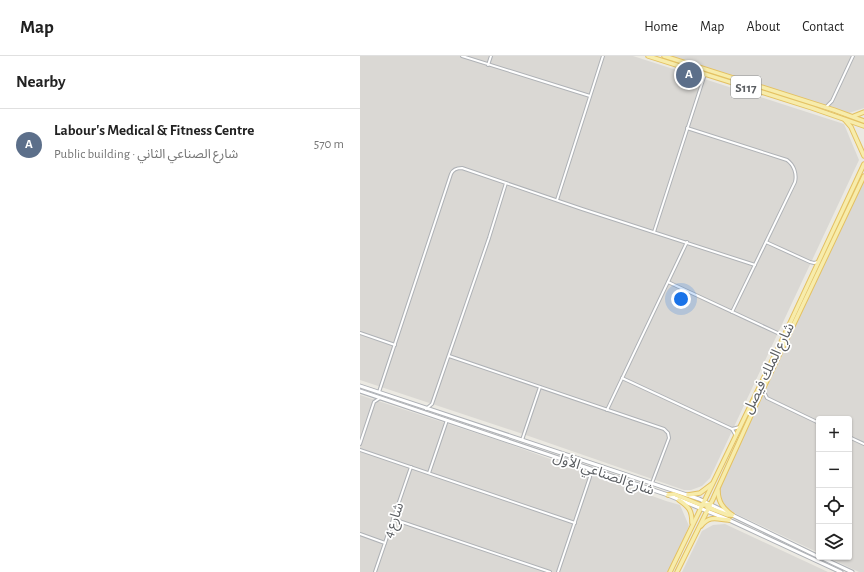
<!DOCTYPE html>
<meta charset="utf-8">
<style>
:root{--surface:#fff;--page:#f2f2f2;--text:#222;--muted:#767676;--line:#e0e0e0;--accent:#1a73e8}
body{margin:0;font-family:"Alegreya Sans","Noto Sans Arabic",sans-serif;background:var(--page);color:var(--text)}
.controls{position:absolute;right:12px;bottom:12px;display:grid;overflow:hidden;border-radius:4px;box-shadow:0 1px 3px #0004}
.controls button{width:36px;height:36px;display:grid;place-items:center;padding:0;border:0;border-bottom:1px solid var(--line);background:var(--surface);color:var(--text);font:20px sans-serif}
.you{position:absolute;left:321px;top:243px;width:14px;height:14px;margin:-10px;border:3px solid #fff;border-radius:50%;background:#1a73e8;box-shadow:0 0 0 6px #1a73e833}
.badge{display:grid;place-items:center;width:26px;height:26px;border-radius:50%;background:var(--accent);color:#fff;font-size:13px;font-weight:700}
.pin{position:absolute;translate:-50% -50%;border:2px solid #fff;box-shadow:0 1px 4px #0006}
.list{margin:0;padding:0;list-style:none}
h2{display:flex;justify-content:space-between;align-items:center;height:52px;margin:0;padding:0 16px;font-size:17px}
h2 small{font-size:13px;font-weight:400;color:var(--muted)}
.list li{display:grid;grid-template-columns:26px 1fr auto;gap:12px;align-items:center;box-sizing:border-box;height:72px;padding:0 16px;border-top:1px solid var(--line)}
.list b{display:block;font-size:15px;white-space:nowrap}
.list p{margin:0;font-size:13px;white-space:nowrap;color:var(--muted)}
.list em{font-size:13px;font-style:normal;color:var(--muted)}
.icon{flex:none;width:22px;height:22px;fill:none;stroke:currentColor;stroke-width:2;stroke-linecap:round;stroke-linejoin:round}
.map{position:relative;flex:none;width:504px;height:516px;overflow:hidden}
header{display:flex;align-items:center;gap:24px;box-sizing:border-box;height:56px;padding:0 20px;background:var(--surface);border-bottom:1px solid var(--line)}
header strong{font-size:19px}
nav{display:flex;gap:22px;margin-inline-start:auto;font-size:14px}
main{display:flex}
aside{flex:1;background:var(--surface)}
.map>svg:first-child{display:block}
</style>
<header>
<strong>Map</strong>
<nav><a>Home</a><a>Map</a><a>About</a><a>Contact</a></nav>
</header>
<main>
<aside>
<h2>Nearby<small></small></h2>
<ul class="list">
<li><span class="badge" style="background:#5c6f8a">A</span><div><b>Labour's Medical &amp; Fitness Centre</b><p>Public building · شارع الصناعي الثاني</p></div><em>570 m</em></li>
</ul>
</aside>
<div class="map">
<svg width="504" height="516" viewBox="0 0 504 516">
<rect width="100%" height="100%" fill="#ebe9e2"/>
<g fill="#dad8d4">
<polygon points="0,0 273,0 484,68 499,104 350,422 342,430 331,434 324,434 160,377 0,324"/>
<polygon points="309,0 504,0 504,52 489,57"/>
<polygon points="504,124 504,516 499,516 467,501 489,501 489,363 459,363 459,497 368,454 361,443 359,430"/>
<polygon points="0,339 146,387 179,399 306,445 320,449 329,470 309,516 0,516"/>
<polygon points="365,468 468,516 322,516 342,475 353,469"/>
</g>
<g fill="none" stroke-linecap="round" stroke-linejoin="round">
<g stroke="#afb2b6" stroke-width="4">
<g id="street">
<polyline points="102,0 230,40"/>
<polyline points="128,9 131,0"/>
<polyline points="466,51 472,45 493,0"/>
<path d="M327 72 427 104C434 109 437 118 435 126L372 256"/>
<polyline points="197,144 243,0"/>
<polyline points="294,176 345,18"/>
<polyline points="406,186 450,206 454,207 458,206"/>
<polyline points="308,226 424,280"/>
<polyline points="0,277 35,289"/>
<polyline points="89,300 304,373 308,377 309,382 292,427"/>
<polyline points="262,322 372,373 376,380"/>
<polyline points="403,334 407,342 459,367"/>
<path d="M19 336 91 118C93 113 97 112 102 112L222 153 395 209"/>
<polyline points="66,353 72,348 129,182 146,127"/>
<polyline points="247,354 327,186"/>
<polyline points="372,373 380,371"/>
<polyline points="489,381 504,388"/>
<polyline points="162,384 180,331"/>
<polyline points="0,388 14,346 20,342"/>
<polyline points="0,394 215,467"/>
<polyline points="69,417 87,364"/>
<polyline points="33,463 190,516"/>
<polyline points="0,478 25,487"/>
<polyline points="15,516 51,411"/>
<polyline points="198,516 230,421 230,416 228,413"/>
</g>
</g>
<g stroke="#aeb1b6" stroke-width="5">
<g id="secondary">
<polyline points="0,330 339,443 459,501"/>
<polyline points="0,335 308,439 369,464 481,516"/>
<polyline points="460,501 492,516"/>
</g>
</g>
<g stroke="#e4c162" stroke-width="5.5">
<g id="primary">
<polyline points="288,0 452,52 504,70"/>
<polyline points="304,0 474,54 504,65"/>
<polyline points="494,60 504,56"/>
<polyline points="485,64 491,71 504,100"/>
<path d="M358 434C358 446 363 452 372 459"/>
<polyline points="308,439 314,438 341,449 345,449 350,448"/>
<polyline points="328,439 340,437 352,428"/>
<path d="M319 444C329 451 332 454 332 467"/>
<polyline points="347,451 368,459 372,459"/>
<path d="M341 470C350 459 356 463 369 464"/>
<polyline points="310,516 424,280 504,108"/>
<polyline points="317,516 353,443 403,333 504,120"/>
</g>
</g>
<use href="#street" stroke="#fff" stroke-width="2"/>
<use href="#secondary" stroke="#fff" stroke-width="3"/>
<use href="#primary" stroke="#f7ecab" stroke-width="3.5"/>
</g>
<g text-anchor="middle" stroke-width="3.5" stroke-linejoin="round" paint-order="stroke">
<rect fill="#fff" stroke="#8c8e90" stroke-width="1" x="371" y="20" width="30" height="22" rx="3"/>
<g font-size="13" font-weight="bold" fill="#5a5d61">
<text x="386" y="36">S117</text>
</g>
<g font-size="14" fill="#5a5d61" stroke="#fff">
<text transform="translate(408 312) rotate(-64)" y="5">شارع الملك فيصل</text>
<text transform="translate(244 417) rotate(19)" y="5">شارع الصناعي الأول</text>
<text transform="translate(33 464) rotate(-71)" y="5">شارع 4</text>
</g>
</g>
</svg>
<div class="controls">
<button>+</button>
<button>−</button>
<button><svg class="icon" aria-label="locate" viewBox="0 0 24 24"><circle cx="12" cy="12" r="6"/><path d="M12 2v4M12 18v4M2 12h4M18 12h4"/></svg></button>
<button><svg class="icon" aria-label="layers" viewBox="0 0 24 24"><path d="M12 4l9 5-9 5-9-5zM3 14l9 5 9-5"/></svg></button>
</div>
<div class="you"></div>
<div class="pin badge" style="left:329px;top:19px;background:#5c6f8a">A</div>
</div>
</main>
